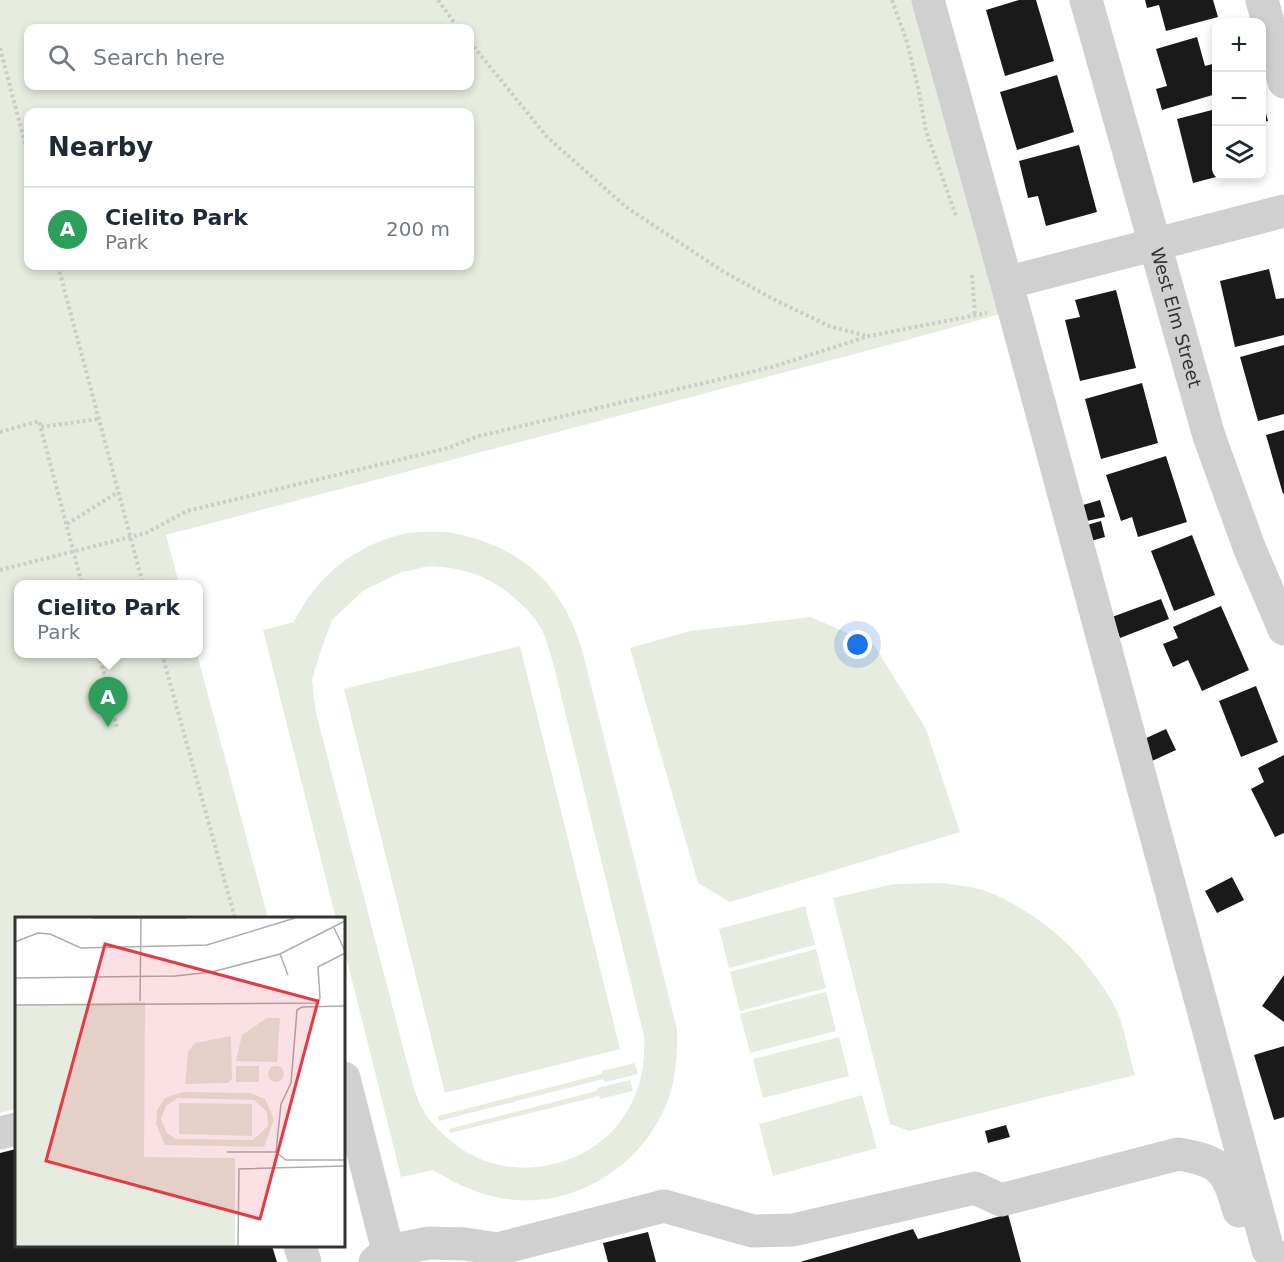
<!DOCTYPE html>
<meta charset="utf-8">
<style>
:root{--surface:#fff;--page:#f2f2f3;--text:#1f2937;--muted:#747a83;--line:#e0e1e3;--accent:#0f766e}
body{margin:0;font-family:"DejaVu Sans",sans-serif;background:var(--page);color:var(--text)}
.controls{position:absolute;right:18px;top:18px;display:grid;overflow:hidden;border-radius:12px;box-shadow:0 3px 9px #0003}
.controls button{width:54px;height:54px;display:grid;place-items:center;padding:0;border:0;border-bottom:2px solid var(--line);background:var(--surface);color:var(--text);font:30px sans-serif}
.you{position:absolute;left:858px;top:645px;width:21px;height:21px;margin:-15px;border:4px solid #fff;border-radius:50%;background:#1a73e8;box-shadow:0 0 0 9px #1a73e833}
.badge{display:grid;place-items:center;width:39px;height:39px;border-radius:50%;background:var(--accent);color:#fff;font-size:20px;font-weight:700}
.pin{position:absolute;translate:-50% -50px;filter:drop-shadow(0 2px 3px #0008)}
.pin::after{content:'';position:absolute;top:32px;width:21px;height:18px;background:inherit;clip-path:polygon(0 0,100% 0,50% 100%)}
.popup{position:absolute;left:14px;top:580px;width:189px;height:78px;box-sizing:border-box;display:grid;place-content:center;border-radius:12px;background:var(--surface);filter:drop-shadow(0 2px 4px #0005);font-size:20px;white-space:nowrap;color:var(--muted)}
.popup b{font-size:22px;color:var(--text)}
.popup::after{content:'';position:absolute;left:50%;top:100%;margin-left:-12px;border:12px solid transparent;border-top-color:var(--surface)}
.list{margin:0;padding:0;list-style:none}
h2{display:flex;justify-content:space-between;align-items:center;height:78px;margin:0;padding:0 24px;font-size:26px}
h2 small{font-size:20px;font-weight:400;color:var(--muted)}
.list li{display:grid;grid-template-columns:39px 1fr auto;gap:18px;align-items:center;box-sizing:border-box;height:84px;padding:0 24px;border-top:2px solid var(--line)}
.list b{display:block;font-size:22px;white-space:nowrap}
.list p{margin:0;font-size:20px;white-space:nowrap;color:var(--muted)}
.list em{font-size:20px;font-style:normal;color:var(--muted)}
.icon{flex:none;width:33px;height:33px;fill:none;stroke:currentColor;stroke-width:2;stroke-linecap:round;stroke-linejoin:round}
.map{position:relative;flex:none;width:1284px;height:1262px;overflow:hidden}
.search{position:absolute;background:var(--surface);box-shadow:0 3px 9px #0003;left:24px;top:24px;width:450px;height:66px;display:flex;align-items:center;gap:15px;box-sizing:border-box;padding:0 21px;border-radius:12px;color:var(--muted);font-size:22px}
.panel{position:absolute;background:var(--surface);box-shadow:0 3px 9px #0003;left:24px;top:108px;width:450px;height:162px;border-radius:12px}
.map>svg:first-child{display:block}
</style>
<div class="map">
<svg width="1284" height="1262" viewBox="0 0 1284 1262">
<rect width="100%" height="100%" fill="#fff"/>
<g fill="#e6ecdf" fill-rule="evenodd">
<path d="M0 0H935L1026 307 896 343 166 535 179 584H18V654H197L268 918H16V1109L0 1113ZM28 28H470V86H28ZM28 112H470V266H28Z"/>
<path d="M447 532C517 544 562 581 582 650L677 1030C678 1058 675 1089 662 1114 632 1176 559 1214 491 1196 471 1191 451 1181 433 1170L401 1177 344 948V918H336L263 630 294 622C316 577 355 545 404 534 418 531 433 532 447 532ZM429 566C466 568 490 576 518 601 527 609 536 619 542 630 547 641 550 654 554 666L644 1036C645 1058 643 1078 634 1098 604 1168 510 1190 452 1142 441 1132 429 1122 422 1108 417 1099 414 1088 411 1078L316 713 312 680 319 656 332 620 364 590 402 572Z"/>
<polygon points="811,617 874,645 926,729 960,832 730,902 698,883 630,648 690,631"/>
<polygon points="520,646 620,1049 445,1093 344,689"/>
<path d="M944 883C957 886 973 886 985 891 1039 911 1086 954 1114 1005 1123 1020 1129 1057 1135 1075L909 1131 890 1124 833 898 894 884Z"/>
<polygon points="805,906 815,945 729,968 719,929"/>
<polygon points="816,949 826,988 740,1011 730,972"/>
<polygon points="826,992 836,1031 750,1053 740,1014"/>
<polygon points="839,1037 849,1076 763,1098 753,1059"/>
<polygon points="635,1063 638,1074 605,1082 603,1079 439,1121 438,1116 602,1074 602,1071"/>
<polygon points="630,1080 633,1091 600,1099 599,1096 450,1133 449,1129 597,1091 597,1088"/>
<polygon points="862,1095 877,1148 773,1176 759,1124"/>
</g>
<g fill="#1a1a1a">
<polygon points="1019,0 1036,0 1054,61 1005,76 986,10"/>
<polygon points="1145,0 1213,0 1218,17 1166,31 1159,5 1147,8"/>
<polygon points="1197,37 1205,66 1216,63 1216,94 1162,110 1156,89 1167,86 1156,49"/>
<polygon points="1057,75 1074,132 1017,150 1000,92"/>
<polygon points="1262,98 1268,121 1262,122"/>
<polygon points="1216,109 1216,177 1193,183 1177,119"/>
<polygon points="1079,145 1097,212 1046,226 1038,196 1028,198 1019,161"/>
<polygon points="1269,269 1276,299 1284,298 1284,335 1235,347 1220,281"/>
<polygon points="1116,290 1136,368 1080,381 1065,320 1080,317 1075,300"/>
<polygon points="1284,345 1284,414 1258,421 1240,357"/>
<polygon points="1142,383 1158,443 1101,459 1085,399"/>
<polygon points="1284,430 1284,493 1283,494 1266,435"/>
<polygon points="1166,456 1187,522 1138,537 1132,517 1121,521 1106,475"/>
<polygon points="1100,500 1105,517 1087,521 1083,505"/>
<polygon points="1101,521 1105,537 1091,541 1087,525"/>
<polygon points="1192,535 1215,595 1174,611 1151,551"/>
<polygon points="1161,599 1169,619 1120,638 1112,617"/>
<polygon points="1221,606 1249,670 1202,691 1188,660 1173,667 1163,644 1178,638 1173,627"/>
<polygon points="1256,686 1278,742 1241,757 1219,701"/>
<polygon points="1166,729 1176,750 1152,761 1142,740"/>
<polygon points="1284,755 1284,833 1275,837 1251,789 1264,782 1258,768"/>
<polygon points="1232,877 1244,900 1217,913 1205,891"/>
<polygon points="1284,975 1284,1022 1262,1006"/>
<polygon points="1284,1046 1284,1117 1274,1120 1254,1055"/>
<polygon points="1006,1125 1010,1137 988,1143 985,1131"/>
<polygon points="16,1149 16,1246 272,1246 277,1262 0,1262 0,1153"/>
<polygon points="1008,1214 1021,1262 800,1262 913,1229 918,1239"/>
<polygon points="648,1232 656,1262 608,1262 603,1243"/>
</g>
<g fill="none" stroke-linecap="round" stroke-linejoin="round">
<g stroke="#cdcdcd" stroke-width="4" stroke-dasharray="3 3" stroke-linecap="butt">
<polyline points="438,0 458,28"/>
<polyline points="892,0 907,42 918,87 926,131 956,216"/>
<polyline points="470,42 547,137 626,207 724,272 775,300 829,326 867,336"/>
<polyline points="0,48 28,155"/>
<polyline points="58,266 143,584"/>
<polyline points="972,275 975,316"/>
<polyline points="41,427 98,419"/>
<polyline points="0,432 39,421 82,584"/>
<polyline points="67,524 118,492"/>
<polyline points="0,570 146,533 187,511 448,448 479,436 772,367 869,336 987,313"/>
<polyline points="99,654 117,727"/>
<polyline points="162,654 235,918"/>
</g>
<g stroke="#d0d0d0" stroke-width="33">
<polyline points="928,0 1016,317 1268,1250 1282,1262"/>
<path id="s1" d="M1086 0 1209 436 1249 547 1284 629"/>
<polyline points="1262,0 1284,82"/>
<polyline points="1021,279 1284,211"/>
<polyline points="344,1078 388,1251"/>
<polyline points="0,1133 16,1129"/>
<polyline points="300,1246 305,1262"/>
<path d="M375 1262 388 1251 429 1243 465 1244 498 1249 664 1206 753 1231 793 1230 975 1188 1001 1200 1178 1154C1222 1161 1227 1170 1239 1211"/>
</g>
</g>
<g text-anchor="middle" stroke-width="6" stroke-linejoin="round" paint-order="stroke">
<g font-size="18" fill="#333" stroke="#fff">
<text dy="6" stroke="none"><textPath href="#s1" startOffset="330">West Elm Street</textPath></text>
</g>
</g>
<g transform="translate(15 917)">
<rect width="330" height="330" fill="#fff"/>
<path d="M130 85 129 240 220 241V329H0V88ZM252 101H265L262 145 221 144 227 118ZM216 119 217 162 213 166 170 167 173 135 180 126ZM221 149H244V165H221ZM253 157a8 8 0 1 1 16 0a8 8 0 1 1-16 0ZM168 175 236 176 250 182 259 202 249 230 150 228 141 207 142 193 150 181ZM162 181 239 183 252 195 253 209 238 223 161 222 152 216 146 202 151 189ZM164 186 237 187V219L164 217Z" fill="#e6ecdf" fill-rule="evenodd"/>
<path fill="none" stroke="#adadad" stroke-width="1.5" d="M77 1H171M319 11 330 34M0 25 23 16 35 17 66 31 192 28 280 1M265 37 273 58M0 61 160 59 197 55 265 37 330 4M125 84 126 1M0 88 301 86 305 81 303 50 330 36M330 89 287 90 282 93 276 166 266 187 261 235 271 243H330M212 235H261M223 329 224 252 330 249"/>
<path fill="#e63946" fill-opacity="0.15" stroke="#e63946" stroke-width="3" d="M90 27 303 84 245 302 31 244Z"/>
<rect width="330" height="330" fill="none" stroke="#333" stroke-width="3"/>
</g>
</svg>
<div class="controls">
<button>+</button>
<button>−</button>
<button><svg class="icon" aria-label="layers" viewBox="0 0 24 24"><path d="M12 4l9 5-9 5-9-5zM3 14l9 5 9-5"/></svg></button>
</div>
<div class="you"></div>
<div class="pin badge" style="left:108px;top:727px;background:#2e9e5b">A</div>
<div class="popup"><b>Cielito Park</b>Park</div>
<div class="search"><svg class="icon" aria-label="search" viewBox="0 0 24 24"><circle cx="10" cy="10" r="6"/><path d="M15 15l6 6"/></svg>Search here</div>
<section class="panel">
<h2>Nearby<small></small></h2>
<ul class="list">
<li><span class="badge" style="background:#2e9e5b">A</span><div><b>Cielito Park</b><p>Park</p></div><em>200 m</em></li>
</ul>
</section>
</div>
